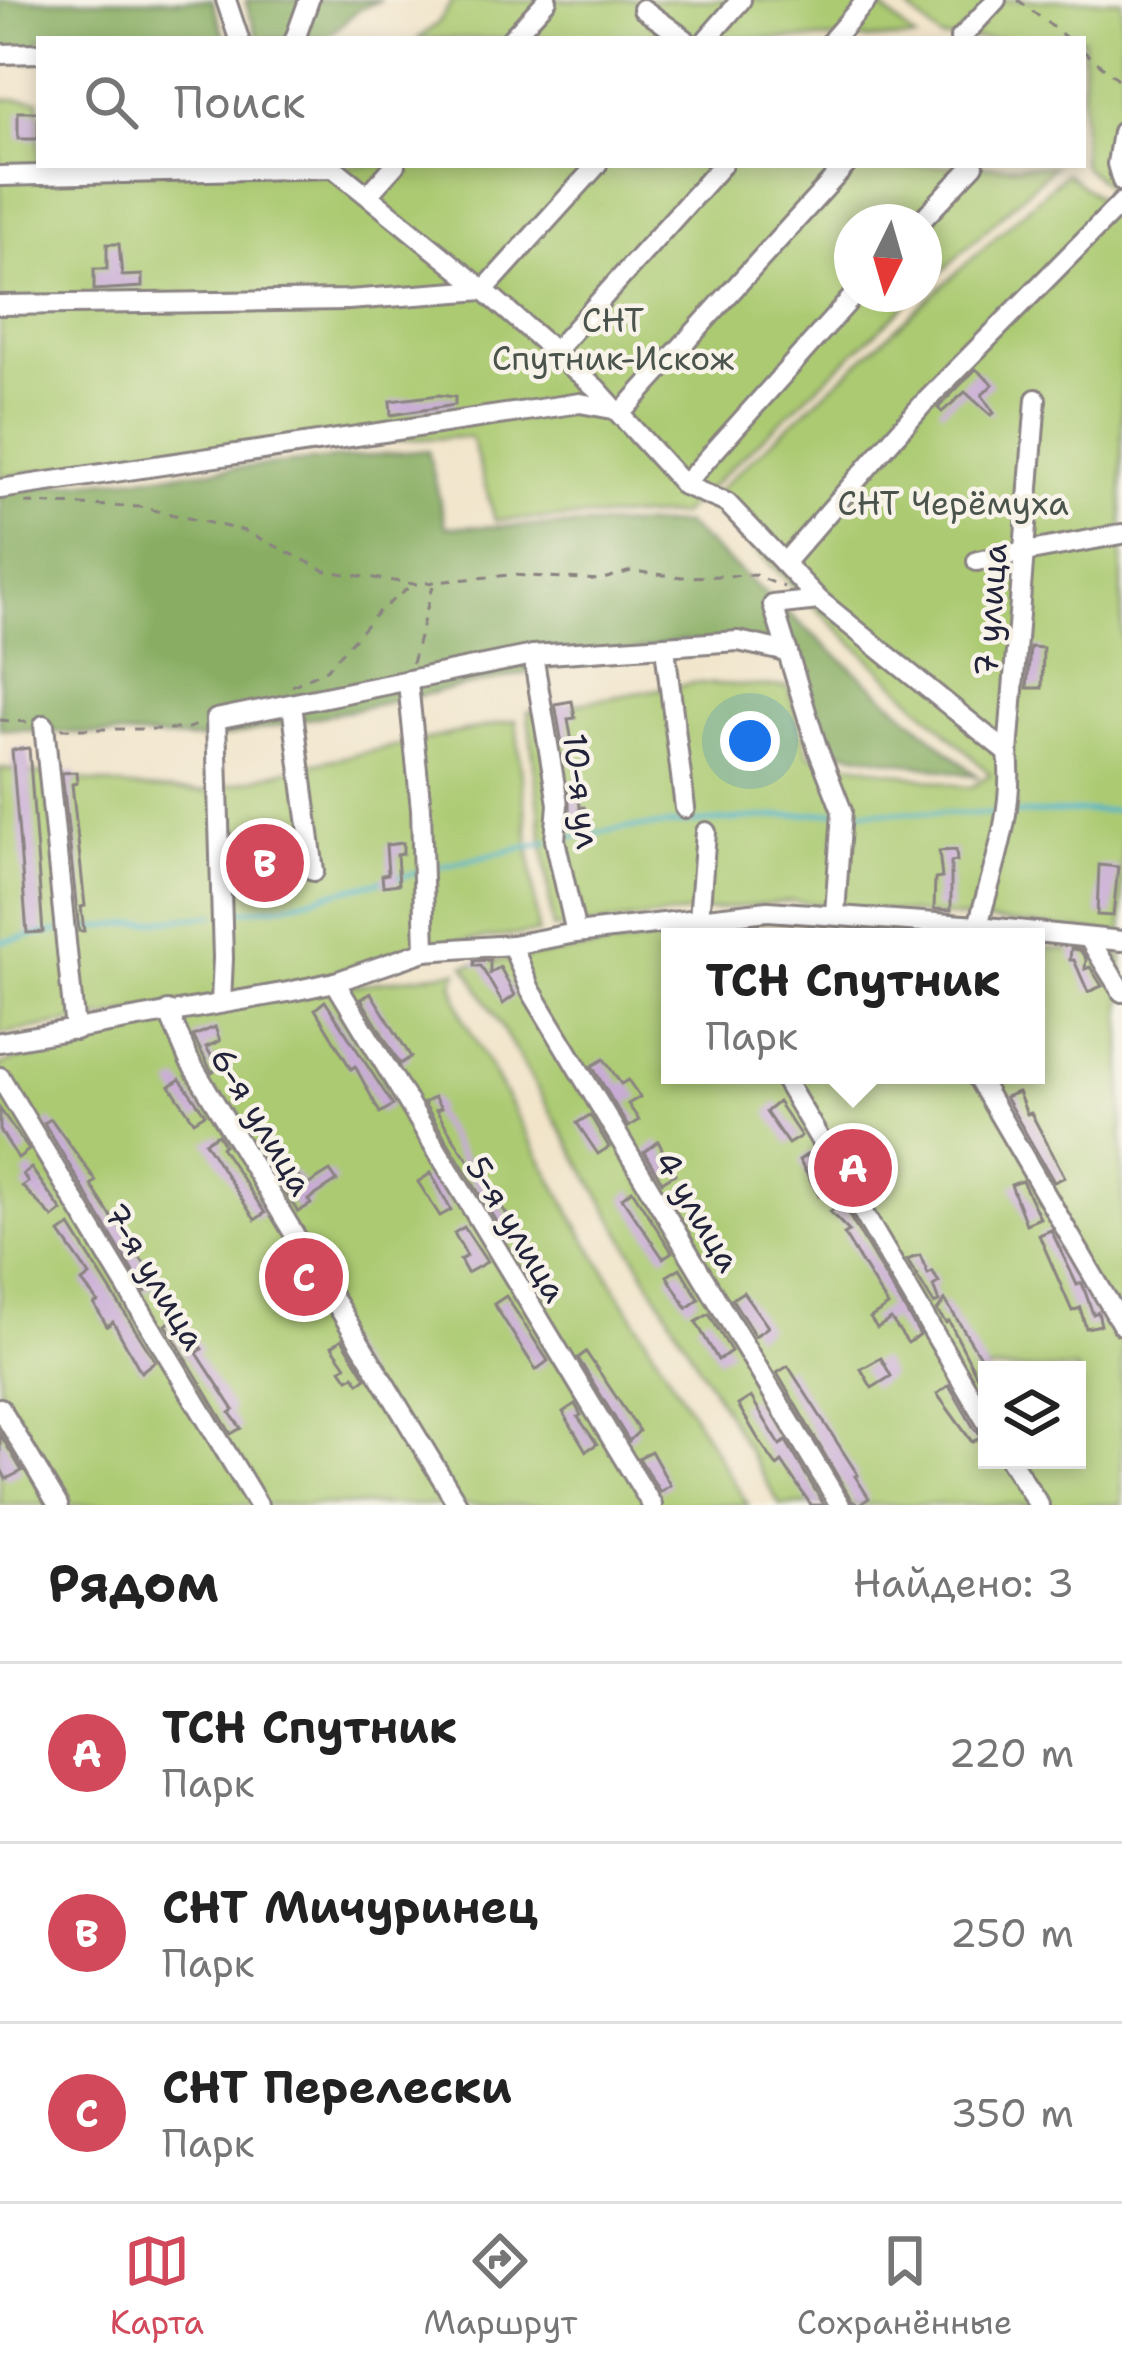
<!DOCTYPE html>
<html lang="ru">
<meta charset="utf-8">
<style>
:root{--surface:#fff;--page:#f6f6f6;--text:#222;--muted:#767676;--line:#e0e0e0;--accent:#d1495b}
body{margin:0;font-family:"Shantell Sans",sans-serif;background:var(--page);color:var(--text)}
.controls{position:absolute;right:36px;bottom:36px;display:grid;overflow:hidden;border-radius:0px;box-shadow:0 6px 18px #0003}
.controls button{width:108px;height:108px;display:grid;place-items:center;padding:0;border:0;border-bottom:3px solid var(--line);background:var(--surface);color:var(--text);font:60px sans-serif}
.compass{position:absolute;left:834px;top:204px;width:108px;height:108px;border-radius:50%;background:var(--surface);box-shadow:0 6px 18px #0003;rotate:185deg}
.you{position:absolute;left:750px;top:741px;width:42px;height:42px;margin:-30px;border:9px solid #fff;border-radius:50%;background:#1a73e8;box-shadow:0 0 0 18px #1a73e833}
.badge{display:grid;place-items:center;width:78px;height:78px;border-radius:50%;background:var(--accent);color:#fff;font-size:39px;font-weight:700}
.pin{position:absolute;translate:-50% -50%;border:6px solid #fff;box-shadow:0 3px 12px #0006}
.popup{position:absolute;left:661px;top:928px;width:384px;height:156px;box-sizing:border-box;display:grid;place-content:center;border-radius:0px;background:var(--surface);filter:drop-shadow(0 3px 9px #0005);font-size:39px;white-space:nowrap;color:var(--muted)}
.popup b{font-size:45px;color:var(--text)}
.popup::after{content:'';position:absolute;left:50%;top:100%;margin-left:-24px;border:24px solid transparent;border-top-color:var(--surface)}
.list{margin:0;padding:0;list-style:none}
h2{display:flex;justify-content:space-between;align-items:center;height:156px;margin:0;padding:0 48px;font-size:51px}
h2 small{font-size:39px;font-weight:400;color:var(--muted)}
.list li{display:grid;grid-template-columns:78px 1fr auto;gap:36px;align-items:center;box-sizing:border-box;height:180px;padding:0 48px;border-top:3px solid var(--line)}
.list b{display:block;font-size:45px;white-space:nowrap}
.list p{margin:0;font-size:39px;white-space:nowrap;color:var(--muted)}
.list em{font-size:39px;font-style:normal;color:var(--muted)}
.icon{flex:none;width:66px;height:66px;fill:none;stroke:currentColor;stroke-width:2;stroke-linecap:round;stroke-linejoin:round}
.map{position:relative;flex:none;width:1122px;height:1505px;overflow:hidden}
.search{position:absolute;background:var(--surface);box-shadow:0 6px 18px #0003;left:36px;right:36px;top:36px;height:132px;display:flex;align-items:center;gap:30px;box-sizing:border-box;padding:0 42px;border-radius:0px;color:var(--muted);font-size:45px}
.sheet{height:696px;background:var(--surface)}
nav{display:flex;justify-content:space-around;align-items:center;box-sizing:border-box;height:168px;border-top:3px solid var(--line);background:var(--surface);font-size:33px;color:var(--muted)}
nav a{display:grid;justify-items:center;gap:6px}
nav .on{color:var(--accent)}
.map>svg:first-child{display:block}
</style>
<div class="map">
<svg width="1122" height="1505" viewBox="0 0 1122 1505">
<rect width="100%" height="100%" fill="#f7f3e8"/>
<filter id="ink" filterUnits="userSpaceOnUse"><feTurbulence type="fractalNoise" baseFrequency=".00833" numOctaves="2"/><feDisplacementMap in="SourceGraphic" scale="24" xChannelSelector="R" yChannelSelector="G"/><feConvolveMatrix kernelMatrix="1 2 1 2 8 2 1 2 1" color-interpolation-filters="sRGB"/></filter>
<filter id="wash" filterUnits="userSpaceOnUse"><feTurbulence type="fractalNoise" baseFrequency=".004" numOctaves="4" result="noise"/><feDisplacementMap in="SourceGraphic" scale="48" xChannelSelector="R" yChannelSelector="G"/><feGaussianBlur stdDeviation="2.7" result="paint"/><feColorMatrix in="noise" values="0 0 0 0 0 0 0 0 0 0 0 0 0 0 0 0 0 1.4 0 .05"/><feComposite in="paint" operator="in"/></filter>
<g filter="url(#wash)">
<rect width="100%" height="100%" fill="#f1e4c9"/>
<g fill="#acca72" stroke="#677656" stroke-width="3" fill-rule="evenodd">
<polygon points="453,0 873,0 916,39 418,39 438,23"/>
<polygon points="899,0 1122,0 1122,199 1082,165 1083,39 942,39"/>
<polygon points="0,99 39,100 39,165 1054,166 924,288 924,222 852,222 852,294 917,294 680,515 495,520 471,437 222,447 0,477"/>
<polygon points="1066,173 1122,217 1122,934 790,901 553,929 528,712 693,683 788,687 809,755 970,788 990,774 705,502"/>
<polygon points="516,720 538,933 422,945 292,987 0,1034 0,768 129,787 203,792 307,765"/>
<path d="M670 938V1075H1036V947L1122 956V1505H780L465 965ZM987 1370H1077V1460H987Z"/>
<polygon points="458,971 453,983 463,1018 575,1221 748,1505 0,1505 0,1065 182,1009"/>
</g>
<g fill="#89ae64" stroke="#566850" stroke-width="3">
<polygon points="0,0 212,0 225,39 39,39 39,61 0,61"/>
<polygon points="245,0 381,0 359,9 325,39 258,39"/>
<polygon points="428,450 446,527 685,524 977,776 817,747 793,663 684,640 209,740 0,729 0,490"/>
</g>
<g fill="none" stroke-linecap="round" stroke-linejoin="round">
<g stroke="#4db4cb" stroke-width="4.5">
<polyline points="846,811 1002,814"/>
<polyline points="1014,814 1122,810"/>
<polyline points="560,839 626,828 835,812"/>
<polyline points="431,869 548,842"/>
<polyline points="396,878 420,872"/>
<polyline points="226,913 283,905 385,880"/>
<polyline points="71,930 215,915"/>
<polyline points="0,942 59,931"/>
</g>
</g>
<g id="blocks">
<g fill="#c8abd5">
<rect x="18" y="112" width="20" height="27"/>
<polygon points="107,244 119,244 122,276 142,275 142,287 94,290 94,269 107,269"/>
<polygon points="976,369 993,384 982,395 994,413 991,415 965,392 942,412 938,408"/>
<polygon points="439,395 455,397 455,405 391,415 390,401"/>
<polygon points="1030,647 1043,648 1042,688 1027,688"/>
<polygon points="572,701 575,718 568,719 572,742 562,744 555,704"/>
<polygon points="29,748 43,932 27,933 12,750"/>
<polygon points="76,772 77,783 72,784 85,906 81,907 84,931 79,931 62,773"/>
<polygon points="578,782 580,808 584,807 588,824 570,827 568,783"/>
<polygon points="403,843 403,854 397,855 399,884 383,886 382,875 388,874 386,845"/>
<polygon points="956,850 957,861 951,862 951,910 934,909 935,879 942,878 939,851"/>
<polygon points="1099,865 1118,867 1113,916 1097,915"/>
<polygon points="1071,949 1080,950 1086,959 1085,969 1090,967 1102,986 1088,992 1074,960 1070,960"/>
<polygon points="490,960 490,973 500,967 515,995 503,1004 481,966 474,966 474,961"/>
<polygon points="371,993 411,1057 400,1064 361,999"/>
<polygon points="325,1001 393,1105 380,1113 355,1066 351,1069 315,1009"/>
<polygon points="215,1027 220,1041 206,1047 219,1068 212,1072 193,1036"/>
<polygon points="604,1059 621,1084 628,1080 640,1097 628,1104 639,1120 628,1127 592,1066"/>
<polygon points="180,1079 205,1114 194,1121 170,1086"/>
<polygon points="1018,1092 1027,1114 1031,1113 1065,1177 1054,1182 1005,1097"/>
<polygon points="434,1097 441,1108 436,1110 459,1147 518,1230 506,1238 424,1103"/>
<polygon points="778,1102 801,1136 788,1144 766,1112"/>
<polygon points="0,1109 29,1150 18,1158 0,1130"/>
<polygon points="590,1115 609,1147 598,1154 577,1123"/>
<polygon points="51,1119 86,1167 96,1181 91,1185 116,1224 121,1220 131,1235 126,1238 158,1283 145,1292 44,1123"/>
<polygon points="218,1134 224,1145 221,1147 265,1213 255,1220 205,1142"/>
<polygon points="658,1141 675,1174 662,1182 644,1152"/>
<polygon points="811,1152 832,1188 819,1196 799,1160"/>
<polygon points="31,1168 62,1211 53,1218 22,1186 28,1182 23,1174"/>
<polygon points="293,1170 306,1186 330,1171 337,1181 308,1200 311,1204 298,1212 278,1182"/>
<polygon points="431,1173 451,1210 440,1216 418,1182"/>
<polygon points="1022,1181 1040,1218 1026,1224 1011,1185"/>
<polygon points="632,1190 672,1252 663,1258 622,1198"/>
<polygon points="841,1202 920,1335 908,1343 891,1319 877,1328 870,1318 888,1306 844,1234 849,1231 830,1212"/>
<polygon points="70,1226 155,1361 141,1372 113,1322 107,1326 94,1304 98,1302 82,1282 90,1276 60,1233"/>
<polygon points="464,1227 487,1262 467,1273 460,1260 467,1256 454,1233"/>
<polygon points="1051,1230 1077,1285 1082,1283 1093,1314 1098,1312 1101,1325 1086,1328 1080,1308 1072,1311 1039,1235"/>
<polygon points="920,1255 928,1274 932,1272 939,1282 933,1286 939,1302 934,1304 907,1260"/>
<polygon points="291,1261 311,1294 301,1301 278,1269"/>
<polygon points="680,1268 699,1299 687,1308 667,1276"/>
<polygon points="743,1292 768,1327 755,1336 732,1299"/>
<polygon points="506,1296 548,1361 536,1370 494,1304"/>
<polygon points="945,1300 987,1368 987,1396 949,1321 946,1323 937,1311"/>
<polygon points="709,1314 731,1351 718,1360 696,1322"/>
<polygon points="178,1315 202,1349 197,1353 234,1410 230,1413 241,1428 231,1434 166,1325"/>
<polygon points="342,1339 366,1378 359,1383 354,1376 348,1379 341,1369 346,1366 332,1346"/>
<polygon points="586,1352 639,1431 629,1441 578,1358"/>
<polygon points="881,1358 891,1376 872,1388 861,1369"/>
<polygon points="788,1366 858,1475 855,1476 869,1498 859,1505 852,1501 777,1373"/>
<polygon points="949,1385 975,1430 983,1436 972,1442 937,1394"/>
<polygon points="751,1397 780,1445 786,1441 824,1505 811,1505 782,1462 777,1466 760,1442 738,1405"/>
<polygon points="575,1404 581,1415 578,1417 597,1444 586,1451 563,1412"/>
<polygon points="0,1434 22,1471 6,1479 0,1467"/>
<polygon points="651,1451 670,1485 660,1492 639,1458"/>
</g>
</g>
</g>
<g filter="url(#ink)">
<use href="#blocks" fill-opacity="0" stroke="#8a8382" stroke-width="3"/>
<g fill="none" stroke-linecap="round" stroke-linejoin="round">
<g stroke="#8a8382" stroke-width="24">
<g id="minor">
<polyline points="226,0 239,39"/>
<polyline points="643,9 685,39"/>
<polyline points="295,39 309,0"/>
<polyline points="511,39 547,0"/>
<polyline points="707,39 741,0"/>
<polyline points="833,39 867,0"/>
<polyline points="960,39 996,0"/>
<polyline points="0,54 39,53"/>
<polyline points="1122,132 1117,164 1122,181"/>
<path d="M330 165 484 290 596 388 684 485 727 503 819 600 1008 753C1015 811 992 871 978 926L1122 941"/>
<polyline points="0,176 332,168"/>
<polyline points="368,195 395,165"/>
<polyline points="920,222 974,165"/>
<polyline points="0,305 348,300 484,290 597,165"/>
<polyline points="554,352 722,165"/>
<polyline points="622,412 846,165"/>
<polyline points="684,485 855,294"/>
<polyline points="0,489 580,403 618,410"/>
<polyline points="977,561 1122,534"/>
<polyline points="784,563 922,405 1122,202"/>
<polyline points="819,600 773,605 817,747 842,811 835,914"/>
<polyline points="665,648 685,808"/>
<polyline points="533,655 558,804 555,840 576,933"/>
<polyline points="408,683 421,809 425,951"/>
<polyline points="292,705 314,871"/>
<polyline points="44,725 75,1030"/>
<polyline points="1008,753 1036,399"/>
<polyline points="705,937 699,919 706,832"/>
<polyline points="1089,939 1122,992"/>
<polyline points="512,945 530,989 840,1505"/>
<polyline points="335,982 652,1505"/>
<polyline points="221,1003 223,958 216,719 533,655 738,641 788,652"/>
<polyline points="168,1011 189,1060 458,1505"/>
<polyline points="0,1042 288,992 335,982 425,951 512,945 576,933 768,911 978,926"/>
<polyline points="782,1075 987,1423"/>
<polyline points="976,1075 1122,1325"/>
<polyline points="0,1077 258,1505"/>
<polyline points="0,1408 58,1505"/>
<polyline points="1010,1460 1039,1505"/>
</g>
</g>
<g stroke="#8a8382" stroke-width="3" stroke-dasharray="9 9" stroke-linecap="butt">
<polyline points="1018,0 1068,39"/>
<polyline points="1083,51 1122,82"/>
<polyline points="25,503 140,507 245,531 326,571 414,584 510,575 600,580 631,571 682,577 755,575 784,587"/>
<polyline points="412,663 433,586"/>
<polyline points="292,686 327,669 379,611 412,585"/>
<polyline points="0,720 28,722"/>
<polyline points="61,729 185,729 200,724"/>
</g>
<use href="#minor" stroke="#fff" stroke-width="18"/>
</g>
</g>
<g text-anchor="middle" stroke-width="9" stroke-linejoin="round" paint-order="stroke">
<g font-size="33" fill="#4b544c" stroke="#f7f3e8">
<text x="613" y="332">СНТ<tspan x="613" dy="38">Спутник-Искож</tspan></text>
<text x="953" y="515">СНТ Черёмуха</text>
</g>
<g font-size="33" fill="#22223b" stroke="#f7f3e8">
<text transform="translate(990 610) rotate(-86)" y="12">7 улица</text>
<text transform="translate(582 791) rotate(83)" y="12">10-я ул</text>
<text transform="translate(262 1121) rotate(59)" y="12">6-я улица</text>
<text transform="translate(698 1211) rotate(59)" y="12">4 улица</text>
<text transform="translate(517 1229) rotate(59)" y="12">5-я улица</text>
<text transform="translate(155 1276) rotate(59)" y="12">7-я улица</text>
</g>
</g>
</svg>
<div class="controls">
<button><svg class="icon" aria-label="layers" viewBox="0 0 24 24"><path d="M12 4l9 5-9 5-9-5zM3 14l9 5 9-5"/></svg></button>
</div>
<svg class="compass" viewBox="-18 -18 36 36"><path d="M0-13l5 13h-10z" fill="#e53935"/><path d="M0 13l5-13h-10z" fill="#767676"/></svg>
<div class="you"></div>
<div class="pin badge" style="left:853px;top:1168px">A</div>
<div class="popup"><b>ТСН Спутник</b>Парк</div>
<div class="pin badge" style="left:265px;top:863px">B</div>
<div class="pin badge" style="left:304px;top:1277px">C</div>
<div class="search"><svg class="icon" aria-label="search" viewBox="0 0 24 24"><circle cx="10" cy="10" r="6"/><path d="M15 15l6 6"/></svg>Поиск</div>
</div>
<section class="sheet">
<h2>Рядом<small>Найдено: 3</small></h2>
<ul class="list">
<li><span class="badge">A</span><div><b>ТСН Спутник</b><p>Парк</p></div><em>220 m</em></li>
<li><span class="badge">B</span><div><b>СНТ Мичуринец</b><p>Парк</p></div><em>250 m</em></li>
<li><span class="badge">C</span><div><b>СНТ Перелески</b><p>Парк</p></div><em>350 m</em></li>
</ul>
</section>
<nav>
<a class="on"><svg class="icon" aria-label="map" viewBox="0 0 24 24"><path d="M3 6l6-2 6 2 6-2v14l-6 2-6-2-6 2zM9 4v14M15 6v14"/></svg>Карта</a>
<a><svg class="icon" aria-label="directions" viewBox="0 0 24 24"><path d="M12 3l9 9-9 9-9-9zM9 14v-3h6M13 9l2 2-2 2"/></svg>Маршрут</a>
<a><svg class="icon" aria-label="saved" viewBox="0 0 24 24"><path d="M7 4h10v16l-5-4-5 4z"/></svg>Сохранённые</a>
</nav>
